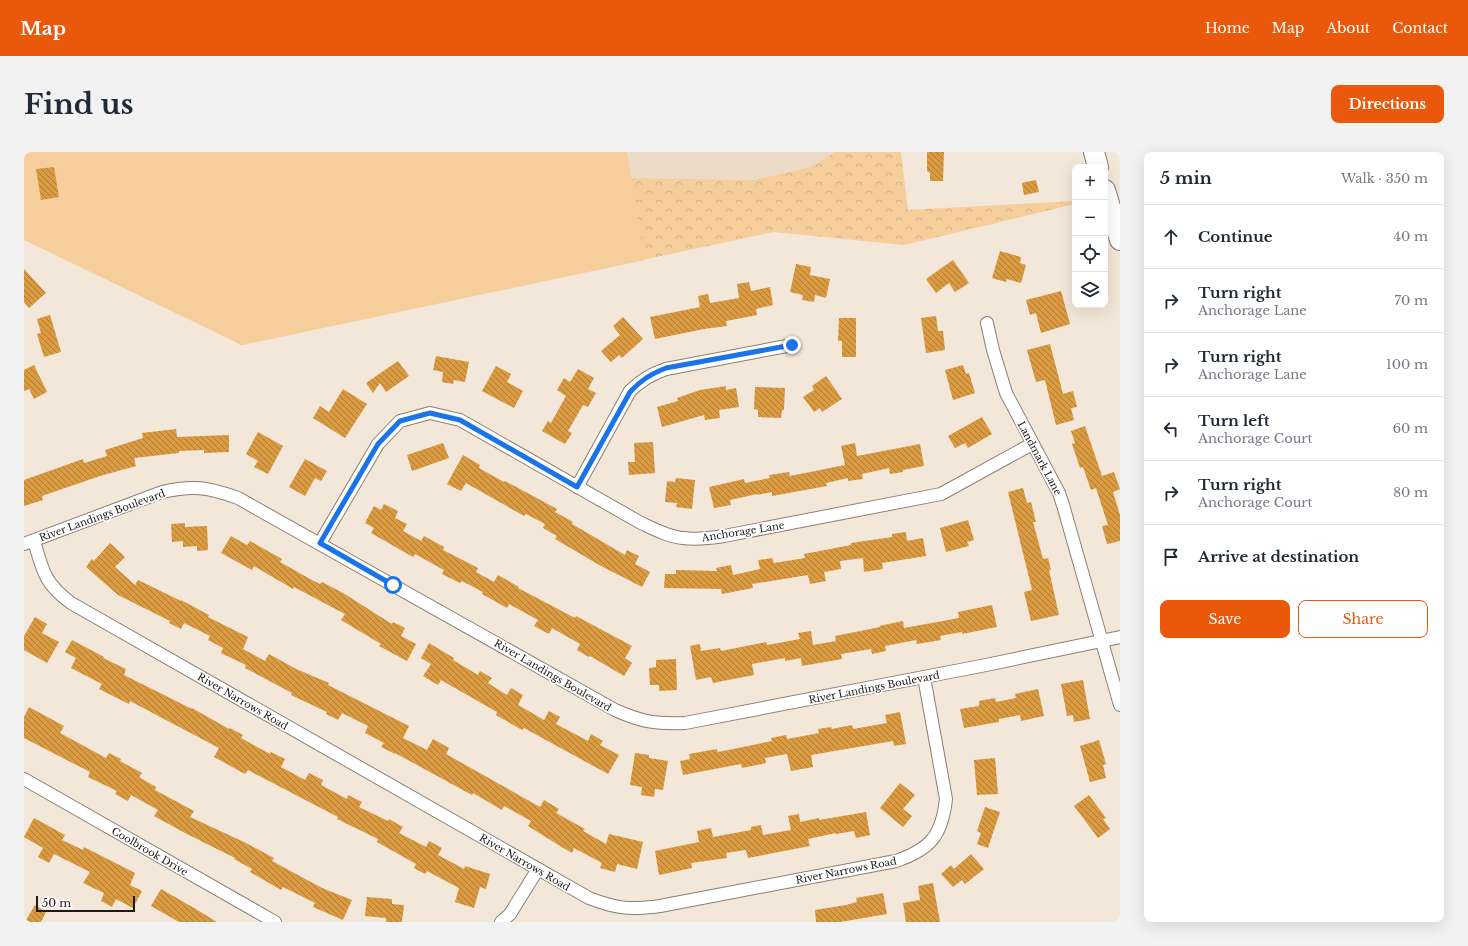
<!DOCTYPE html>
<meta charset="utf-8">
<style>
:root{--surface:#fff;--page:#f2f2f3;--text:#1f2937;--muted:#747a83;--line:#e0e1e3;--accent:#ea580c}
body{margin:0;font-family:"Libre Baskerville",serif;background:var(--page);color:var(--text)}
.controls{position:absolute;right:12px;top:12px;display:grid;overflow:hidden;border-radius:8px;box-shadow:0 4px 16px #0002}
.controls button{width:36px;height:36px;display:grid;place-items:center;padding:0;border:0;border-bottom:1px solid var(--line);background:var(--surface);color:var(--text);font:20px sans-serif}
.scale{position:absolute;left:12px;bottom:10px;width:99px;box-sizing:border-box;padding-left:4px;border:2px solid #1e1a15;border-top:0;font-size:11px;line-height:14px;white-space:nowrap;color:#1e1a15;-webkit-text-stroke:3px #fff;paint-order:stroke}
.stop{position:absolute;width:12px;height:12px;margin:-9px;border:3px solid #1a73e8;border-radius:50%;background:#fff}
.stop.end{background:#1a73e8;border-color:#fff;box-shadow:0 1px 4px #0008}
.list{margin:0;padding:0;list-style:none}
h2{display:flex;justify-content:space-between;align-items:center;height:52px;margin:0;padding:0 16px;font-size:17px}
h2 small{font-size:13px;font-weight:400;color:var(--muted)}
.list li{display:grid;grid-template-columns:26px 1fr auto;gap:12px;align-items:center;box-sizing:border-box;height:64px;padding:0 16px;border-top:1px solid var(--line)}
.list b{display:block;font-size:15px;white-space:nowrap}
.list p{margin:0;font-size:13px;white-space:nowrap;color:var(--muted)}
.list em{font-size:13px;font-style:normal;color:var(--muted)}
.actions{display:flex;gap:8px;padding:12px 16px}
.actions a{flex:1;padding:9px 0;border:1px solid var(--accent);border-radius:8px;text-align:center;font-size:14px;color:var(--accent)}
.actions .main{background:var(--accent);color:#fff}
.icon{flex:none;width:22px;height:22px;fill:none;stroke:currentColor;stroke-width:2;stroke-linecap:round;stroke-linejoin:round}
.map{position:relative;flex:none;width:1096px;height:770px;overflow:hidden;border-radius:8px}
header{display:flex;align-items:center;gap:24px;box-sizing:border-box;height:56px;padding:0 20px;background:var(--accent);color:#fff}
header strong{font-size:19px}
nav{display:flex;gap:22px;margin-inline-start:auto;font-size:14px}
.intro{display:flex;align-items:center;justify-content:space-between;box-sizing:border-box;height:96px;padding:0 24px}
h1{margin:0;font-size:28px}
.button{padding:10px 18px;border-radius:8px;background:var(--accent);color:#fff;font-size:14px;font-weight:700}
main{display:flex;gap:24px;padding:0 24px}
aside{flex:1;background:var(--surface);border-radius:8px;box-shadow:0 4px 16px #0002}
.map>svg:first-child{display:block}
</style>
<header>
<strong>Map</strong>
<nav><a>Home</a><a>Map</a><a>About</a><a>Contact</a></nav>
</header>
<div class="intro"><h1>Find us</h1><a class="button">Directions</a></div>
<main>
<div class="map">
<svg width="1096" height="770" viewBox="0 0 1096 770">
<defs>
<pattern id="forest-crowns" width="20" height="18" patternUnits="userSpaceOnUse"><rect width="20" height="18" fill="#f6ce9c"/><path d="M2 6a3 3 0 1 1 6 0M12 15a3 3 0 1 1 6 0" fill="none" stroke="#d2b086"/></pattern>
<pattern id="building-back-hatch" width="6" height="6" patternUnits="userSpaceOnUse"><rect width="6" height="6" fill="#da9a41"/><path d="M-1 5l2 2M0 0l6 6M5-1l2 2" fill="none" stroke="#b07d35"/></pattern>
</defs>
<rect width="100%" height="100%" fill="#f2e7d9"/>
<polygon fill="#ebdbc7" points="603,0 811,0 787,15 729,28 607,26"/>
<polygon fill="url(#forest-crowns)" points="811,0 877,0 884,58 1051,49 1051,52 880,93 750,80 218,193 70,121 289,87 607,26 729,28 787,15"/>
<polygon fill="#f6ce9c" points="0,0 603,0 621,108 218,193 0,88"/>
<g fill="url(#building-back-hatch)">
<polygon points="903,0 920,0 919,29 906,29 906,21 903,19"/>
<polygon points="30,15 35,45 17,48 12,17"/>
<polygon points="1012,28 1015,40 1000,43 998,31"/>
<polygon points="976,99 997,105 996,111 1002,113 997,131 983,127 982,130 968,126"/>
<polygon points="929,108 945,131 931,140 925,131 912,141 902,127"/>
<polygon points="772,112 787,115 786,123 806,127 802,146 791,143 790,150 778,148 779,143 766,140"/>
<polygon points="0,117 22,141 5,156 0,150"/>
<polygon points="725,130 727,139 746,135 749,153 732,157 733,163 702,169 703,174 680,177 631,187 626,165 676,155 674,144 684,142 686,151 715,146 713,132"/>
<polygon points="1037,139 1046,172 1017,181 1012,161 1006,163 1002,148"/>
<polygon points="26,163 37,200 20,205 13,182 17,181 13,167"/>
<polygon points="912,164 914,179 919,179 921,198 902,201 897,166"/>
<polygon points="599,165 619,187 598,206 595,203 587,210 577,199 596,183 589,174"/>
<polygon points="815,166 832,166 832,205 818,205 818,189 814,189"/>
<polygon points="1026,192 1039,242 1049,239 1053,255 1047,256 1050,268 1032,273 1021,228 1012,230 1003,198"/>
<polygon points="412,204 445,210 441,230 430,228 429,232 418,230 419,220 409,218"/>
<polygon points="374,209 385,224 362,240 356,231 349,241 342,231"/>
<polygon points="10,213 23,240 10,247 5,237 0,239 0,218"/>
<polygon points="939,213 942,222 945,221 951,241 929,248 921,218"/>
<polygon points="472,214 487,222 483,230 499,239 490,256 458,239"/>
<polygon points="554,217 570,226 564,237 572,241 564,255 559,253 544,279 548,281 541,292 518,279 524,269 527,271 542,244 533,238 540,226 546,230"/>
<polygon points="802,224 818,247 798,260 796,256 790,260 779,245 790,238 788,234"/>
<polygon points="702,234 702,238 712,236 715,255 695,258 696,266 681,268 680,263 638,275 633,255 654,249 653,246 676,238"/>
<polygon points="731,235 761,236 760,258 758,258 757,266 734,265 734,258 730,257"/>
<polygon points="319,237 343,252 321,286 289,266 296,254 305,260"/>
<polygon points="958,265 968,282 944,296 941,291 931,296 924,284"/>
<polygon points="1061,274 1078,324 1090,320 1096,337 1089,340 1096,363 1096,389 1083,392 1078,374 1084,373 1072,336 1067,338 1059,315 1056,316 1048,292 1051,291 1047,279"/>
<polygon points="152,277 153,285 205,283 205,300 180,301 180,298 155,299 155,301 110,306 112,314 76,324 18,344 19,348 0,354 0,328 59,307 60,311 83,304 81,298 119,286 118,281"/>
<polygon points="234,280 259,294 244,322 230,315 234,309 222,302"/>
<polygon points="629,290 631,321 605,323 604,310 611,310 610,291"/>
<polygon points="419,291 425,306 388,319 383,303"/>
<polygon points="831,291 833,304 896,292 900,314 879,318 879,320 866,322 865,316 838,322 839,327 824,329 824,326 802,331 803,334 748,344 748,340 733,343 733,342 706,348 707,353 690,356 685,335 720,327 721,331 746,326 745,323 765,320 766,324 821,313 817,294"/>
<polygon points="439,303 456,313 455,316 480,330 481,329 533,357 531,360 549,370 548,372 601,403 603,398 615,404 611,412 626,420 618,435 577,414 531,387 533,384 519,376 521,372 502,362 500,364 442,331 437,339 423,332"/>
<polygon points="281,307 303,319 297,329 291,326 281,344 265,335"/>
<polygon points="652,326 671,328 668,357 652,355 653,351 641,350 643,329 651,330"/>
<polygon points="999,336 1003,351 1007,350 1012,370 1009,370 1019,407 1024,406 1027,418 1025,418 1035,463 1007,469 1000,440 1008,438 984,340"/>
<polygon points="360,352 374,359 371,366 383,372 379,379 397,389 400,384 420,395 419,398 454,416 452,420 470,430 474,423 495,435 494,436 551,466 552,464 608,494 601,506 608,511 600,524 566,504 565,505 553,498 556,492 528,476 525,482 510,474 514,468 485,452 483,456 458,442 459,440 438,429 436,431 418,422 420,418 391,402 389,405 347,381 350,376 341,371 350,354 357,358"/>
<polygon points="944,368 950,388 943,390 945,394 922,400 916,376"/>
<polygon points="161,371 161,375 183,374 184,398 173,399 173,394 159,395 159,389 148,390 147,372"/>
<polygon points="882,380 883,389 899,386 902,404 858,411 859,417 840,420 839,406 816,409 817,417 800,420 802,429 786,432 784,423 728,432 729,436 698,442 697,437 640,436 641,422 652,422 652,418 693,419 692,416 707,413 709,423 736,417 734,408 748,406 750,411 781,406 780,402 827,393 827,391 868,385 868,382"/>
<polygon points="207,384 223,393 226,389 258,407 256,410 286,427 296,432 298,430 319,441 368,472 369,470 381,476 377,484 392,492 383,509 355,494 357,492 317,468 321,462 270,435 269,437 230,414 228,418 197,401"/>
<polygon points="86,391 101,405 91,415 111,433 114,428 157,449 157,448 185,463 184,465 224,485 219,497 241,509 245,502 272,517 305,531 304,533 385,574 379,586 403,598 409,587 425,596 422,602 516,655 520,648 535,657 532,661 561,677 559,679 582,692 585,682 619,690 613,717 593,712 591,720 576,716 578,711 550,696 548,701 536,694 504,674 507,669 480,654 478,658 449,641 448,643 371,601 371,602 357,595 360,591 341,581 344,574 318,561 314,568 302,562 303,560 267,543 268,541 221,516 222,513 197,501 199,496 184,488 186,484 160,471 157,477 145,471 146,469 94,443 62,415 68,407 70,409"/>
<polygon points="968,453 973,475 938,482 938,480 916,484 917,488 893,492 892,488 861,494 862,499 848,502 847,497 817,502 818,507 778,514 777,506 761,509 761,506 728,512 730,523 689,531 687,525 672,528 666,494 676,492 677,499 696,496 697,499 742,490 743,493 776,487 774,481 787,479 789,493 812,489 811,484 856,475 855,474 879,469 880,476 935,466 934,460"/>
<polygon points="11,465 23,472 18,481 35,490 23,511 0,498 0,484"/>
<polygon points="48,488 80,505 79,506 102,517 100,523 168,557 168,556 205,577 206,576 219,583 217,586 246,602 247,600 261,607 257,615 281,628 285,621 299,628 297,633 323,647 324,643 338,650 335,655 364,669 365,667 379,675 375,681 402,695 405,689 418,696 414,703 440,717 441,714 466,722 462,737 456,735 450,756 431,750 435,736 403,719 401,722 390,716 392,712 353,690 354,687 313,667 314,665 224,618 221,622 190,605 195,596 106,549 105,552 75,537 78,532 47,516 52,506 41,500"/>
<polygon points="405,491 430,506 429,508 454,523 456,519 468,526 464,531 483,543 487,536 499,543 494,553 520,568 525,559 536,565 532,572 564,589 567,582 579,589 576,593 595,603 584,622 500,576 498,578 472,563 473,560 417,528 414,533 399,524 407,512 397,506"/>
<polygon points="652,507 653,538 635,539 635,533 626,533 625,516 632,515 632,508"/>
<polygon points="1059,528 1066,567 1050,570 1049,563 1043,564 1037,532"/>
<polygon points="1014,537 1020,564 997,569 996,563 975,567 975,570 940,576 936,557 955,554 955,549 971,546 972,550 992,546 991,542"/>
<polygon points="5,555 40,574 36,581 82,606 85,601 97,607 96,609 118,621 115,625 132,635 131,638 170,659 166,665 220,690 250,706 248,709 298,736 328,748 319,768 289,755 291,751 259,735 257,738 226,720 228,717 210,707 211,706 161,681 130,664 134,658 107,643 104,649 91,642 93,639 64,625 66,620 0,586 0,565"/>
<polygon points="876,560 882,592 870,594 869,589 787,603 789,615 767,619 763,602 741,606 742,611 718,616 717,612 659,623 656,609 666,607 665,602 693,597 694,600 748,589 747,586 762,583 763,587 795,581 794,577 807,575 808,577 828,573 829,577 863,571 861,563"/>
<polygon points="1075,588 1082,612 1079,613 1082,626 1066,630 1056,594"/>
<polygon points="611,601 625,603 625,606 644,609 639,638 631,637 630,645 617,643 618,635 606,633"/>
<polygon points="971,606 974,642 953,643 950,608"/>
<polygon points="876,631 891,643 879,657 888,664 879,675 856,656"/>
<polygon points="1065,643 1082,666 1079,667 1086,677 1074,686 1050,654"/>
<polygon points="961,655 976,660 964,696 953,692 957,681 953,679"/>
<polygon points="842,660 846,683 832,686 830,679 812,682 812,681 784,687 786,694 724,706 722,698 702,701 703,706 667,711 668,716 635,723 631,699 675,690 673,679 687,676 689,685 727,678 727,675 737,673 739,683 767,678 764,664 775,662 776,670 795,666 795,668"/>
<polygon points="10,666 41,683 38,688 59,698 60,695 111,721 106,733 118,739 109,756 92,747 88,755 77,749 80,741 59,731 66,720 30,702 25,711 14,705 19,696 0,685"/>
<polygon points="947,702 960,717 941,732 938,728 929,735 917,722 927,713 930,717"/>
<polygon points="909,731 916,770 882,770 879,751 896,748 894,734"/>
<polygon points="137,737 170,756 193,770 155,770 127,754"/>
<polygon points="859,741 863,762 816,770 792,770 791,758 822,753 833,750 832,746"/>
<polygon points="343,745 368,747 368,752 380,753 378,770 362,770 362,766 341,764"/>
<polygon points="11,753 22,760 17,770 1,770"/>
</g>
<g fill="none" stroke-linecap="round" stroke-linejoin="round">
<g stroke="#897f73" stroke-width="14">
<g id="minor">
<polyline points="963,171 969,198 982,241 1035,341 1039,353 1096,553"/>
<path d="M553 335 606 239C617 228 627 222 642 217L768 193"/>
<path d="M10 389C19 419 20 431 47 451L565 746C593 757 607 758 636 754L872 709C907 697 918 683 922 647L900 525"/>
<path d="M296 391 354 292 376 269 406 261 436 268 617 371C630 377 645 385 659 386 673 388 687 386 700 384L917 342 1008 292"/>
<path d="M0 392 138 340C169 333 184 335 214 346L591 558C618 570 631 572 661 571L957 514 1096 485"/>
<polyline points="0,627 251,770"/>
<polyline points="477,770 486,762 514,717"/>
</g>
</g>
<g stroke="#897f73" stroke-width="22">
<g id="primary">
<polyline points="1070,0 1074,15"/>
<polyline points="1081,38 1096,88"/>
</g>
</g>
<use href="#minor" stroke="#fff" stroke-width="12"/>
<use href="#primary" stroke="#fff" stroke-width="20"/>
</g>
<g fill="none" stroke-linecap="round" stroke-linejoin="round">
<path stroke="#1a73e8" stroke-width="5" d="M369 433 296 391 354 292 376 269 406 261 436 268 553 335 606 240C617 228 627 222 642 216L768 193"/>
</g>
<g text-anchor="middle" stroke-width="3.5" stroke-linejoin="round" paint-order="stroke">
<g font-size="10" fill="#1e1a15" stroke="#fff">
<text transform="translate(1016 306) rotate(62)" y="4">Landmark Lane</text>
<text transform="translate(78 363) rotate(-20)" y="4">River Landings Boulevard</text>
<text transform="translate(719 379) rotate(-9)" y="4">Anchorage Lane</text>
<text transform="translate(529 523) rotate(30)" y="4">River Landings Boulevard</text>
<text transform="translate(850 535) rotate(-11)" y="4">River Landings Boulevard</text>
<text transform="translate(219 549) rotate(30)" y="4">River Narrows Road</text>
<text transform="translate(126 699) rotate(30)" y="4">Coolbrook Drive</text>
<text transform="translate(501 710) rotate(30)" y="4">River Narrows Road</text>
<text transform="translate(822 718) rotate(-11)" y="4">River Narrows Road</text>
</g>
</g>
</svg>
<div class="controls">
<button>+</button>
<button>−</button>
<button><svg class="icon" aria-label="locate" viewBox="0 0 24 24"><circle cx="12" cy="12" r="6"/><path d="M12 2v4M12 18v4M2 12h4M18 12h4"/></svg></button>
<button><svg class="icon" aria-label="layers" viewBox="0 0 24 24"><path d="M12 4l9 5-9 5-9-5zM3 14l9 5 9-5"/></svg></button>
</div>
<div class="scale">50 m</div>
<div class="stop" style="left:369px;top:433px"></div>
<div class="stop end" style="left:768px;top:193px"></div>
</div>
<aside>
<h2>5 min<small>Walk · 350 m</small></h2>
<ul class="list">
<li><svg class="icon" aria-label="ahead" viewBox="0 0 24 24"><path d="M12 20V5M6 11l6-6 6 6"/></svg><div><b>Continue</b></div><em>40 m</em></li>
<li><svg class="icon" aria-label="right" viewBox="0 0 24 24"><path d="M7 20v-9h11M14 6l5 5-5 5"/></svg><div><b>Turn right</b><p>Anchorage Lane</p></div><em>70 m</em></li>
<li><svg class="icon" aria-label="right" viewBox="0 0 24 24"><path d="M7 20v-9h11M14 6l5 5-5 5"/></svg><div><b>Turn right</b><p>Anchorage Lane</p></div><em>100 m</em></li>
<li><svg class="icon" aria-label="left" viewBox="0 0 24 24"><path d="M17 20v-9H6M10 6l-5 5 5 5"/></svg><div><b>Turn left</b><p>Anchorage Court</p></div><em>60 m</em></li>
<li><svg class="icon" aria-label="right" viewBox="0 0 24 24"><path d="M7 20v-9h11M14 6l5 5-5 5"/></svg><div><b>Turn right</b><p>Anchorage Court</p></div><em>80 m</em></li>
<li><svg class="icon" aria-label="arrive" viewBox="0 0 24 24"><path d="M6 21V4h12l-3 4 3 4H6"/></svg><div><b>Arrive at destination</b></div></li>
</ul>
<div class="actions"><a class="main">Save</a><a>Share</a></div>
</aside>
</main>
